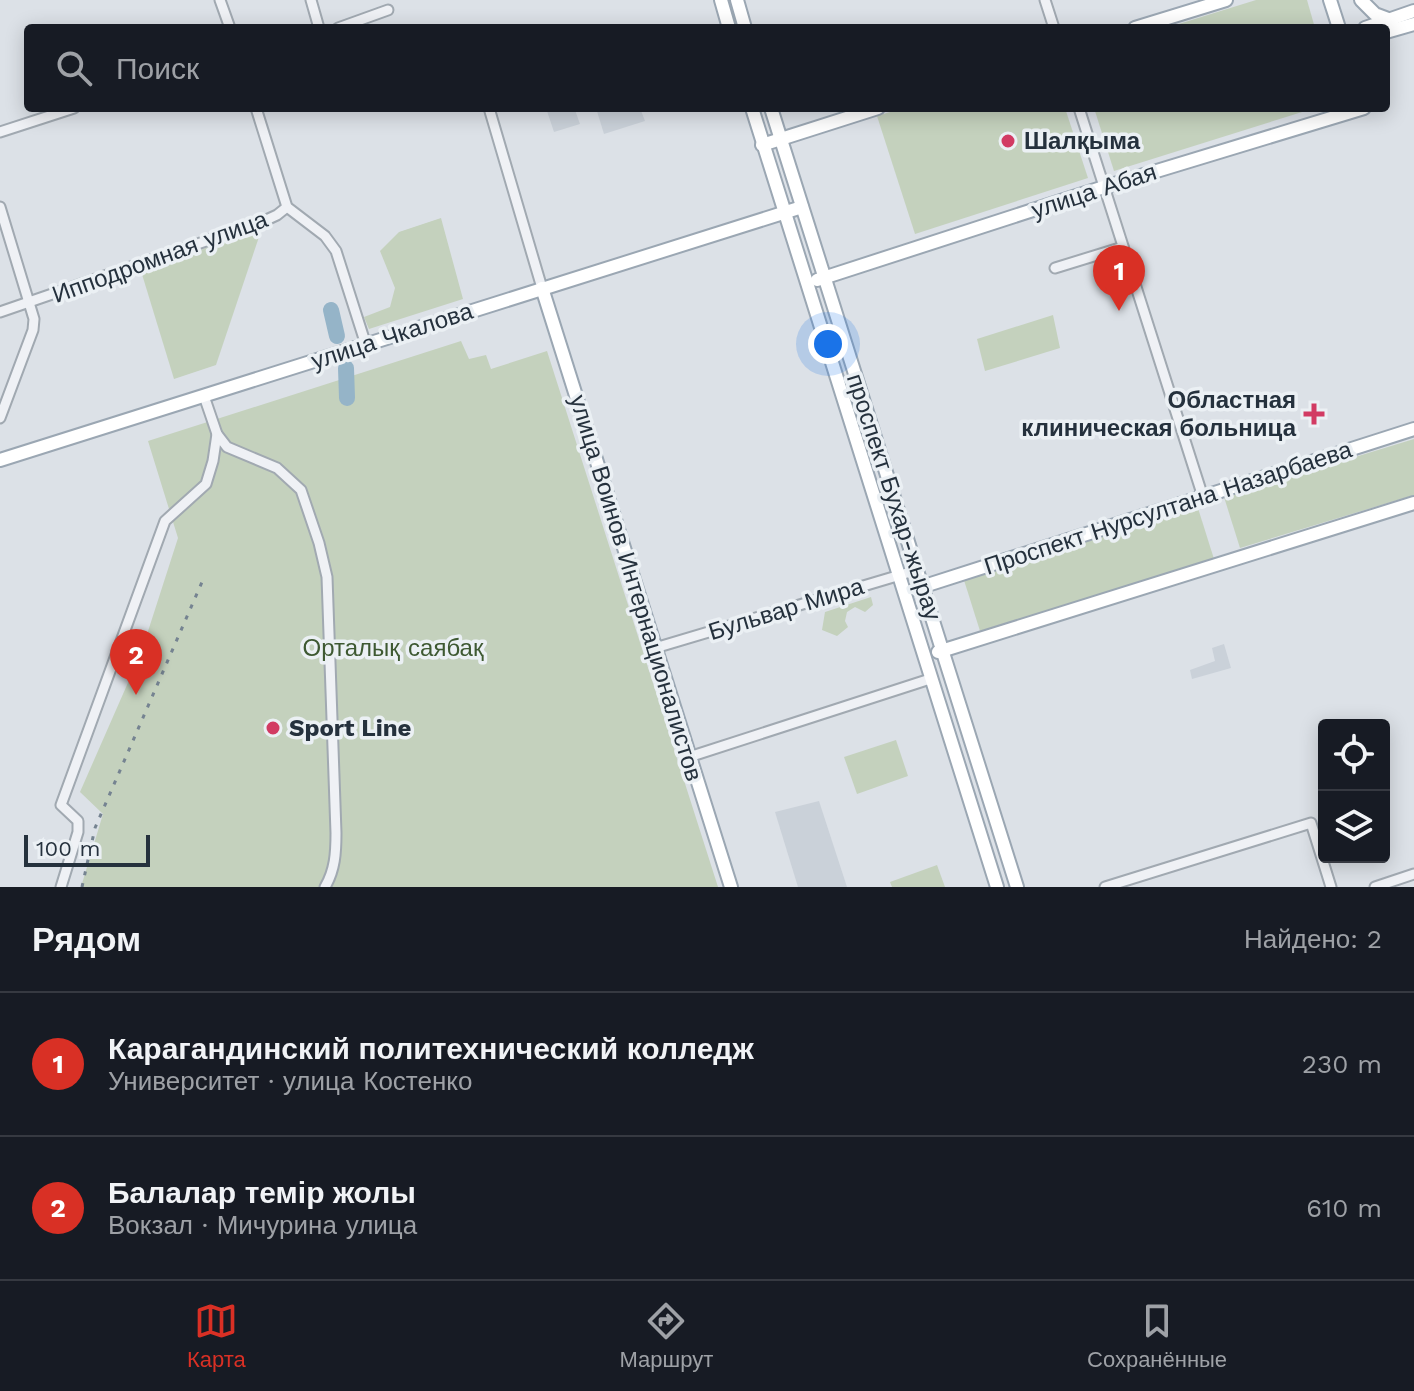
<!DOCTYPE html>
<html lang="ru">
<meta charset="utf-8">
<style>
:root{--surface:#171b24;--page:#242831;--text:#f1f3f6;--muted:#9ea1a6;--line:#363941;--accent:#d93025}
body{margin:0;font-family:"Work Sans",sans-serif;background:var(--page);color:var(--text)}
.controls{position:absolute;right:24px;bottom:24px;display:grid;overflow:hidden;border-radius:8px;box-shadow:0 4px 20px #0003}
.controls button{width:72px;height:72px;display:grid;place-items:center;padding:0;border:0;border-bottom:2px solid var(--line);background:var(--surface);color:var(--text);font:40px sans-serif}
.scale{position:absolute;left:24px;bottom:20px;width:126px;box-sizing:border-box;padding-left:8px;border:4px solid #25313d;border-top:0;font-size:22px;line-height:28px;white-space:nowrap;color:#25313d;-webkit-text-stroke:6px #ebf0f4;paint-order:stroke}
.you{position:absolute;left:828px;top:344px;width:28px;height:28px;margin:-20px;border:6px solid #fff;border-radius:50%;background:#1a73e8;box-shadow:0 0 0 12px #1a73e833}
.badge{display:grid;place-items:center;width:52px;height:52px;border-radius:50%;background:var(--accent);color:#fff;font-size:26px;font-weight:700}
.pin{position:absolute;translate:-50% -66px;filter:drop-shadow(0 2px 4px #0008)}
.pin::after{content:'';position:absolute;top:42px;width:28px;height:24px;background:inherit;clip-path:polygon(0 0,100% 0,50% 100%)}
.list{margin:0;padding:0;list-style:none}
h2{display:flex;justify-content:space-between;align-items:center;height:104px;margin:0;padding:0 32px;font-size:34px}
h2 small{font-size:26px;font-weight:400;color:var(--muted)}
.list li{display:grid;grid-template-columns:52px 1fr auto;gap:24px;align-items:center;box-sizing:border-box;height:144px;padding:0 32px;border-top:2px solid var(--line)}
.list b{display:block;font-size:30px;white-space:nowrap}
.list p{margin:0;font-size:26px;white-space:nowrap;color:var(--muted)}
.list em{font-size:26px;font-style:normal;color:var(--muted)}
.icon{flex:none;width:44px;height:44px;fill:none;stroke:currentColor;stroke-width:2;stroke-linecap:round;stroke-linejoin:round}
.map{position:relative;flex:none;width:1414px;height:887px;overflow:hidden}
.search{position:absolute;background:var(--surface);box-shadow:0 4px 20px #0003;left:24px;right:24px;top:24px;height:88px;display:flex;align-items:center;gap:20px;box-sizing:border-box;padding:0 28px;border-radius:8px;color:var(--muted);font-size:30px}
.sheet{height:392px;background:var(--surface)}
nav{display:flex;justify-content:space-around;align-items:center;box-sizing:border-box;height:112px;border-top:2px solid var(--line);background:var(--surface);font-size:22px;color:var(--muted)}
nav a{display:grid;justify-items:center;gap:4px}
nav .on{color:var(--accent)}
.map>svg:first-child{display:block}
</style>
<div class="map">
<svg width="1414" height="887" viewBox="0 0 1414 887">
<rect width="100%" height="100%" fill="#dce1e7"/>
<g fill="#cad1d9">
<polygon points="546,108 579,108 575,110 580,124 554,132"/>
<polygon points="596,108 640,108 645,121 604,134"/>
<polygon points="1224,644 1231,668 1192,679 1190,670 1215,661 1212,648"/>
<polygon points="819,801 847,887 798,887 775,812"/>
</g>
<g fill="#c4d1bd">
<polygon points="1256,0 1307,0 1315,28 1166,28"/>
<polygon points="903,108 1065,108 1088,178 915,234 877,116"/>
<polygon points="1094,108 1315,108 1114,171"/>
<polygon points="441,218 463,299 369,329 364,317 390,307 395,288 380,251 399,232"/>
<polygon points="262,228 216,365 174,379 141,271"/>
<polygon points="1053,315 1060,348 985,371 977,339"/>
<polygon points="461,341 469,359 486,355 491,369 547,351 718,887 81,887 103,814 80,792 141,653 178,538 148,441"/>
<polygon points="1414,439 1414,495 1240,548 1224,497"/>
<polygon points="1197,505 1214,559 980,631 963,577"/>
<polygon points="871,597 873,605 865,612 855,607 847,612 845,621 848,627 837,636 822,630 825,612"/>
<polygon points="896,740 908,776 857,794 844,757"/>
<polygon points="937,865 945,887 892,887 890,882"/>
</g>
<g fill="none" stroke-linecap="round" stroke-linejoin="round">
<g stroke="#95b4c8" stroke-width="16">
<polyline points="331,310 337,336"/>
<polyline points="346,368 347,398"/>
</g>
<g stroke="#a1a9b1" stroke-width="13">
<g id="minor">
<polyline points="220,0 230,28"/>
<polyline points="311,0 319,28"/>
<polyline points="1045,0 1054,28"/>
<polyline points="338,28 388,10"/>
<polyline points="256,108 287,207 325,236 336,251 366,345"/>
<polyline points="489,108 542,288"/>
<polyline points="1079,108 1203,497"/>
<polyline points="0,132 74,108"/>
<polyline points="0,207 34,319 33,330 0,418"/>
<polyline points="1055,268 1123,247"/>
<polyline points="0,312 264,221 277,215 287,207"/>
<path d="M204 396 217 434 227 447 277 468 301 490 319 543 327 577 336 833C336 853 335 870 325 887"/>
<polyline points="655,648 917,570"/>
<polyline points="689,757 930,679"/>
<polyline points="61,887 78,832 78,821 61,805 165,521 206,484 213,461 217,434"/>
<polyline points="1105,887 1311,823 1331,887"/>
<polyline points="1375,887 1414,874"/>
</g>
</g>
<g stroke="#9ba7b3" stroke-width="16">
<g id="major">
<polyline points="721,0 729,28"/>
<polyline points="737,0 745,28"/>
<polyline points="1330,0 1339,28"/>
<polyline points="1361,0 1375,14 1391,20"/>
<polyline points="1135,28 1226,0"/>
<polyline points="1365,28 1414,11"/>
<polyline points="1386,32 1414,24"/>
<polyline points="752,108 997,887"/>
<polyline points="771,108 1017,887"/>
<polyline points="762,145 878,108"/>
<polyline points="817,280 1104,187 1364,108"/>
<polyline points="542,288 731,887"/>
<polyline points="0,460 802,207"/>
<polyline points="915,589 1414,429"/>
<polyline points="938,652 1414,503"/>
</g>
</g>
<use href="#minor" stroke="#eff1f5" stroke-width="9"/>
<use href="#major" stroke="#fff" stroke-width="12"/>
<polyline stroke="#758391" stroke-width="3" stroke-dasharray="4 8" stroke-linecap="butt" points="82,887 95,828 202,582"/>
</g>
<g fill="#d23b63" stroke="#ebf0f4" stroke-width="3">
<circle cx="1008" cy="141" r="8"/>
<path d="M1310 402h8v8h8v8h-8v8h-8v-8h-8v-8h8z"/>
<circle cx="273" cy="728" r="8"/>
</g>
<g text-anchor="middle" stroke-width="7" stroke-linejoin="round" paint-order="stroke">
<g font-size="24" font-weight="bold" fill="#25313d" stroke="#ebf0f4" text-anchor="start">
<text x="1024" y="149">Шалқыма</text>
<text x="1296" y="408" text-anchor="end">Областная<tspan x="1296" dy="28">клиническая больница</tspan></text>
<text x="289" y="736">Sport Line</text>
</g>
<g font-size="24" fill="#25313d" stroke="#ebf0f4">
<text transform="translate(1094 191) rotate(-18)" y="8">улица Абая</text>
<text transform="translate(160 257) rotate(-20)" y="8">Ипподромная улица</text>
<text transform="translate(392 336) rotate(-18)" y="8">улица Чкалова</text>
<text transform="translate(894 497) rotate(72)" y="8">проспект Бухар-жырау</text>
<text transform="translate(1168 508) rotate(-18)" y="8">Проспект Нурсултана Назарбаева</text>
<text transform="translate(636 588) rotate(73)" y="8">улица Воинов Интернационалистов</text>
<text transform="translate(786 609) rotate(-17)" y="8">Бульвар Мира</text>
</g>
<g font-size="24" fill="#3e5932" stroke="#ebf0f4">
<text x="393" y="656">Орталық саябақ</text>
</g>
</g>
</svg>
<div class="controls">
<button><svg class="icon" aria-label="locate" viewBox="0 0 24 24"><circle cx="12" cy="12" r="6"/><path d="M12 2v4M12 18v4M2 12h4M18 12h4"/></svg></button>
<button><svg class="icon" aria-label="layers" viewBox="0 0 24 24"><path d="M12 4l9 5-9 5-9-5zM3 14l9 5 9-5"/></svg></button>
</div>
<div class="scale">100 m</div>
<div class="you"></div>
<div class="pin badge" style="left:1119px;top:311px">1</div>
<div class="pin badge" style="left:136px;top:695px">2</div>
<div class="search"><svg class="icon" aria-label="search" viewBox="0 0 24 24"><circle cx="10" cy="10" r="6"/><path d="M15 15l6 6"/></svg>Поиск</div>
</div>
<section class="sheet">
<h2>Рядом<small>Найдено: 2</small></h2>
<ul class="list">
<li><span class="badge">1</span><div><b>Карагандинский политехнический колледж</b><p>Университет · улица Костенко</p></div><em>230 m</em></li>
<li><span class="badge">2</span><div><b>Балалар темір жолы</b><p>Вокзал · Мичурина улица</p></div><em>610 m</em></li>
</ul>
</section>
<nav>
<a class="on"><svg class="icon" aria-label="map" viewBox="0 0 24 24"><path d="M3 6l6-2 6 2 6-2v14l-6 2-6-2-6 2zM9 4v14M15 6v14"/></svg>Карта</a>
<a><svg class="icon" aria-label="directions" viewBox="0 0 24 24"><path d="M12 3l9 9-9 9-9-9zM9 14v-3h6M13 9l2 2-2 2"/></svg>Маршрут</a>
<a><svg class="icon" aria-label="saved" viewBox="0 0 24 24"><path d="M7 4h10v16l-5-4-5 4z"/></svg>Сохранённые</a>
</nav>
